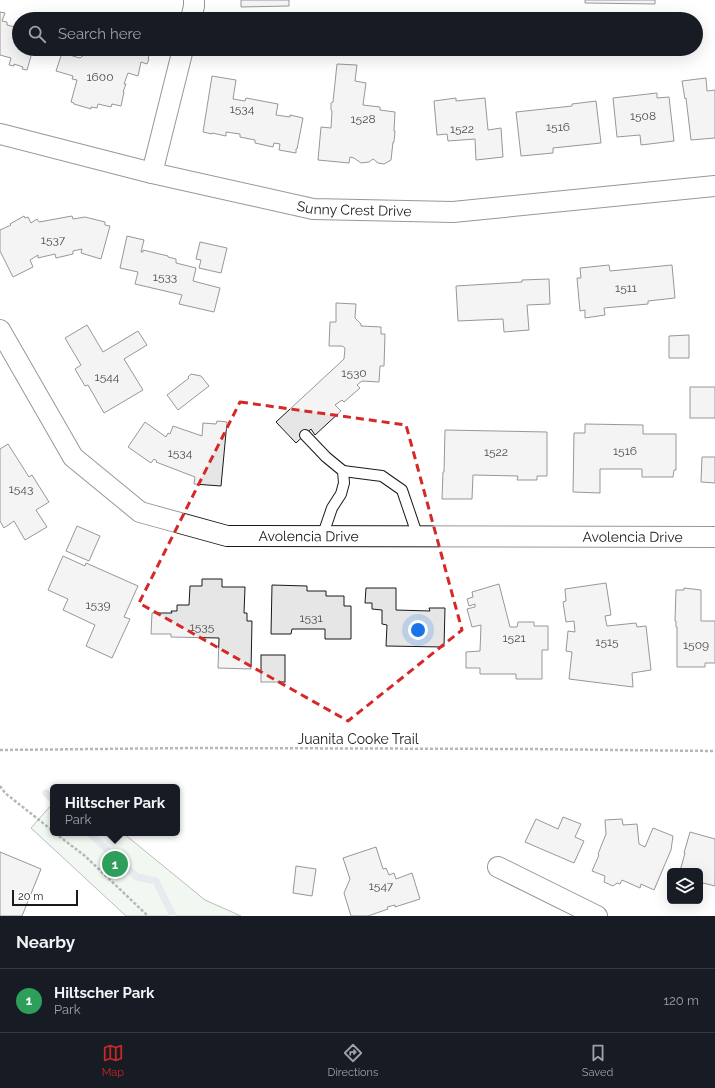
<!DOCTYPE html>
<style>
:root{--surface:#171b24;--page:#20242c;--text:#f1f3f6;--muted:#9ea1a6;--line:#363941;--accent:#c62828}
body{margin:0;font-family:Raleway,sans-serif;background:var(--page);color:var(--text)}
.controls{position:absolute;right:12px;bottom:12px;display:grid;overflow:hidden;border-radius:6px;box-shadow:0 4px 16px #0002}
.controls button{width:36px;height:36px;display:grid;place-items:center;padding:0;border:0;border-bottom:1px solid var(--line);background:var(--surface);color:var(--text);font:20px sans-serif}
.scale{position:absolute;left:12px;bottom:10px;width:66px;box-sizing:border-box;padding-left:4px;border:2px solid #1a1a1a;border-top:0;font-size:11px;line-height:14px;white-space:nowrap;color:#1a1a1a;-webkit-text-stroke:3px #fff;paint-order:stroke}
.you{position:absolute;left:418px;top:630px;width:14px;height:14px;margin:-10px;border:3px solid #fff;border-radius:50%;background:#1a73e8;box-shadow:0 0 0 6px #1a73e833}
.badge{display:grid;place-items:center;width:26px;height:26px;border-radius:50%;background:var(--accent);color:#fff;font-size:13px;font-weight:700}
.pin{position:absolute;translate:-50% -50%;border:2px solid #fff;box-shadow:0 1px 4px #0006}
.popup{position:absolute;left:50px;top:784px;width:130px;height:52px;box-sizing:border-box;display:grid;place-content:center;border-radius:6px;background:var(--surface);filter:drop-shadow(0 1px 3px #0005);font-size:13px;white-space:nowrap;color:var(--muted)}
.popup b{font-size:15px;color:var(--text)}
.popup::after{content:'';position:absolute;left:50%;top:100%;margin-left:-8px;border:8px solid transparent;border-top-color:var(--surface)}
.list{margin:0;padding:0;list-style:none}
h2{display:flex;justify-content:space-between;align-items:center;height:52px;margin:0;padding:0 16px;font-size:17px}
h2 small{font-size:13px;font-weight:400;color:var(--muted)}
.list li{display:grid;grid-template-columns:26px 1fr auto;gap:12px;align-items:center;box-sizing:border-box;height:64px;padding:0 16px;border-top:1px solid var(--line)}
.list b{display:block;font-size:15px;white-space:nowrap}
.list p{margin:0;font-size:13px;white-space:nowrap;color:var(--muted)}
.list em{font-size:13px;font-style:normal;color:var(--muted)}
.icon{flex:none;width:22px;height:22px;fill:none;stroke:currentColor;stroke-width:2;stroke-linecap:round;stroke-linejoin:round}
.map{position:relative;flex:none;width:715px;height:916px;overflow:hidden}
.search{position:absolute;background:var(--surface);box-shadow:0 4px 16px #0002;left:12px;right:12px;top:12px;height:44px;display:flex;align-items:center;gap:10px;box-sizing:border-box;padding:0 14px;border-radius:22px;color:var(--muted);font-size:15px}
.sheet{height:116px;background:var(--surface)}
nav{display:flex;justify-content:space-around;align-items:center;box-sizing:border-box;height:56px;border-top:1px solid var(--line);background:var(--surface);font-size:11px;color:var(--muted)}
nav a{display:grid;justify-items:center;gap:2px}
nav .on{color:var(--accent)}
.map>svg:first-child{display:block}
</style>
<div class="map">
<svg width="715" height="916" viewBox="0 0 715 916">
<rect width="100%" height="100%" fill="#fff"/>
<polygon fill="#e0efe3" stroke="#6a6a6a" points="53,803 53,833 123,833 205,900 241,916 126,916 31,828"/>
<g fill="none" stroke-linecap="round" stroke-linejoin="round">
<g stroke="#c6d2dc" stroke-width="7">
<polyline points="46,793 53,800"/>
<polyline points="89,833 137,877 156,881 173,916"/>
</g>
</g>
<g fill="#e6e6e6" stroke="#1a1a1a">
<polygon points="241,0 289,0 289,6 241,7"/>
<polygon points="585,0 655,0 655,4 585,3"/>
<polygon points="0,12 5,13 2,21 7,22 7,25 19,28 19,49 33,49 27,70 22,69 23,67 14,64 14,66 9,65 11,58 0,55"/>
<polygon points="92,49 151,49 148,59 149,59 147,64 141,62 138,76 128,73 124,84 126,84 123,92 124,92 121,106 112,104 111,107 98,104 97,108 91,107 91,109 74,104 74,103 71,102 77,80 72,79 73,76 56,71 62,53 80,58"/>
<polygon points="337,64 357,65 355,81 366,83 363,105 380,107 380,110 395,112 394,131 395,131 394,142 393,142 391,160 384,164 378,163 373,159 369,162 361,163 354,158 350,157 349,163 318,160 321,127 331,128 332,111 331,110 331,103 333,102"/>
<polygon points="212,76 236,80 233,99 245,101 246,98 278,104 276,115 290,117 290,115 303,118 297,149 296,149 296,153 279,150 280,144 274,143 273,147 255,143 255,140 240,137 240,134 226,132 226,136 212,133 212,134 203,132"/>
<polygon points="706,78 707,91 715,90 715,138 691,140 686,98 685,99 682,81"/>
<polygon points="657,93 657,98 669,97 674,141 641,145 640,135 617,137 613,98"/>
<polygon points="456,98 456,101 485,98 488,130 501,128 503,157 476,160 475,139 448,141 447,134 437,135 434,101"/>
<polygon points="596,101 601,143 553,148 553,153 521,156 516,112 572,106 572,104"/>
<polygon points="24,216 25,218 28,217 31,223 37,219 39,222 72,216 73,219 85,217 105,222 105,225 110,226 101,259 81,253 82,249 73,251 73,254 56,258 55,254 38,258 38,255 30,260 33,267 13,277 0,251 0,230 11,225 10,224"/>
<polygon points="127,236 144,240 141,252 143,252 143,250 168,256 168,257 176,259 176,263 196,268 193,281 220,288 214,312 179,304 182,295 135,284 138,272 120,268"/>
<polygon points="200,242 227,248 221,273 199,268 201,260 196,259"/>
<polygon points="609,265 610,271 672,265 675,298 648,301 648,304 604,308 605,315 585,318 585,310 580,311 577,278 581,278 580,268"/>
<polygon points="549,279 550,304 527,305 529,330 504,332 503,319 458,321 456,286 522,282 522,280"/>
<polygon points="336,303 356,304 355,318 361,324 361,326 381,327 381,334 385,334 384,366 380,366 379,382 362,381 357,385 360,388 344,402 342,400 335,405 341,411 315,435 311,429 296,443 276,422 344,359 345,348 342,346 329,346 330,322 336,322"/>
<polygon points="87,325 103,352 138,331 147,345 124,359 143,390 104,413 88,385 85,386 75,369 81,365 65,338"/>
<polygon points="689,335 689,358 669,358 669,336"/>
<polygon points="191,374 201,376 209,386 178,410 167,395 189,378 188,377"/>
<rect x="690" y="387" width="25" height="31"/>
<polygon points="217,421 227,422 221,486 194,484 195,477 156,462 157,461 154,459 151,463 128,447 145,422 166,437 168,433 170,434 173,426 202,436 203,423 216,424"/>
<polygon points="585,424 643,425 643,434 676,434 676,470 674,470 673,477 642,477 642,469 600,469 600,493 573,492 574,433 585,433"/>
<polygon points="445,430 547,432 547,476 537,476 537,480 517,480 518,476 473,475 472,499 442,499 443,472 444,472"/>
<polygon points="8,444 29,477 32,475 49,502 36,510 47,527 25,540 14,521 4,528 0,521 0,449"/>
<polygon points="702,457 715,457 715,483 701,482"/>
<polygon points="77,526 100,536 89,561 66,551"/>
<polygon points="63,556 85,566 86,563 138,586 124,617 130,619 112,658 86,646 95,625 63,610 68,599 48,590"/>
<polygon points="202,579 222,579 222,587 245,587 244,613 247,613 247,621 252,621 251,669 218,668 219,638 171,637 171,634 151,634 152,613 172,613 171,611 177,611 177,605 189,605 190,586 202,586"/>
<polygon points="606,583 611,615 605,616 607,626 636,623 637,627 646,626 651,670 632,673 633,687 569,679 572,652 566,651 568,631 575,632 574,621 566,622 563,602 566,601 565,589"/>
<polygon points="499,584 510,627 517,627 518,622 534,622 534,626 548,626 548,650 542,650 542,679 516,679 516,674 480,674 480,668 466,668 466,652 480,651 481,625 472,627 467,609 475,607 475,604 469,606 467,599 473,597 472,592"/>
<polygon points="272,585 307,586 307,591 326,591 326,596 344,596 344,606 351,606 351,639 325,639 325,629 292,629 291,634 271,634"/>
<polygon points="366,588 396,588 396,610 430,611 429,608 445,608 444,647 386,646 387,625 382,624 382,610 372,609 372,603 365,603"/>
<polygon points="684,588 701,590 701,621 715,621 715,663 705,663 705,667 677,667 677,627 676,627 676,621 675,621 676,590 684,590"/>
<rect x="261" y="655" width="24" height="27"/>
<polygon points="563,817 581,824 575,837 584,841 574,863 525,842 536,819 558,829"/>
<polygon points="622,819 623,825 637,824 639,844 645,847 653,828 673,836 671,850 654,890 641,884 640,888 622,880 620,884 617,883 613,886 604,882 605,876 592,871 599,855 598,854 606,834 605,820"/>
<polygon points="690,832 715,839 715,886 703,883 700,894 700,871 680,871 685,853 684,853"/>
<polygon points="376,847 383,869 386,868 389,875 394,873 396,879 412,873 420,899 395,907 395,905 387,907 388,909 368,916 351,916 344,893 350,879 343,858"/>
<polygon points="0,852 41,869 22,916 0,916"/>
<polygon points="296,866 316,869 312,896 293,893"/>
</g>
<g fill="none" stroke-linecap="round" stroke-linejoin="round">
<g stroke="#1a1a1a" stroke-width="12">
<g id="lane">
<polyline points="305,435 326,457 343,471 344,483 341,494 332,508 322,537"/>
<polyline points="343,471 382,476 402,490 418,537"/>
</g>
</g>
<g stroke="#1a1a1a" stroke-width="22">
<g id="street">
<polyline points="191,19 194,6 194,0"/>
<path id="s1" d="M0 134 152 173 313 209 453 212 715 186"/>
<polyline points="152,173 183,49"/>
<path id="s2" d="M0 330 73 457 140 512 227 536 715 537"/>
<polyline points="498,867 597,916"/>
</g>
</g>
<g stroke="#5f5f5f" stroke-width="2.5" stroke-dasharray="3 2" stroke-linecap="butt">
<polyline points="0,750 193,748 527,749 715,751"/>
<polyline points="0,786 5,793 53,831"/>
<polyline points="55,833 85,856 148,916"/>
</g>
<use href="#lane" stroke="#fff" stroke-width="10"/>
<use href="#street" stroke="#fff" stroke-width="20"/>
</g>
<path d="M0 0H715V916H0ZM240 402 406 425 462 630 348 721 139 603Z" fill="#fff" fill-opacity=".55" fill-rule="evenodd"/>
<path fill="none" stroke="#d62828" stroke-width="3" stroke-dasharray="8 5" stroke-linejoin="round" d="M240 402 406 425 462 630 348 721 139 603Z"/>
<g text-anchor="middle" stroke-width="3" stroke-linejoin="round" paint-order="stroke">
<g font-size="12" fill="#4d4d4d">
<text x="100" y="81">1600</text>
<text x="242" y="113">1534</text>
<text x="643" y="120">1508</text>
<text x="363" y="123">1528</text>
<text x="558" y="131">1516</text>
<text x="462" y="133">1522</text>
<text x="53" y="244">1537</text>
<text x="165" y="281">1533</text>
<text x="626" y="292">1511</text>
<text x="354" y="377">1530</text>
<text x="107" y="381">1544</text>
<text x="625" y="455">1516</text>
<text x="496" y="456">1522</text>
<text x="180" y="457">1534</text>
<text x="21" y="493">1543</text>
<text x="98" y="609">1539</text>
<text x="311" y="622">1531</text>
<text x="202" y="631">1535</text>
<text x="514" y="642">1521</text>
<text x="607" y="646">1515</text>
<text x="696" y="649">1509</text>
<text x="381" y="890">1547</text>
</g>
<g font-size="14" fill="#1a1a1a" stroke="#fff">
<text dy="5" stroke="none"><textPath href="#s1" startOffset="363">Sunny Crest Drive</textPath></text>
<text dy="5" stroke="none"><textPath href="#s2" startOffset="405">Avolencia Drive</textPath></text>
<text dy="5" stroke="none"><textPath href="#s2" startOffset="729">Avolencia Drive</textPath></text>
<text x="358" y="744">Juanita Cooke Trail</text>
</g>
</g>
</svg>
<div class="controls">
<button><svg class="icon" aria-label="layers" viewBox="0 0 24 24"><path d="M12 4l9 5-9 5-9-5zM3 14l9 5 9-5"/></svg></button>
</div>
<div class="scale">20 m</div>
<div class="you"></div>
<div class="pin badge" style="left:115px;top:864px;background:#2e9e5b">1</div>
<div class="popup"><b>Hiltscher Park</b>Park</div>
<div class="search"><svg class="icon" aria-label="search" viewBox="0 0 24 24"><circle cx="10" cy="10" r="6"/><path d="M15 15l6 6"/></svg>Search here</div>
</div>
<section class="sheet">
<h2>Nearby<small></small></h2>
<ul class="list">
<li><span class="badge" style="background:#2e9e5b">1</span><div><b>Hiltscher Park</b><p>Park</p></div><em>120 m</em></li>
</ul>
</section>
<nav>
<a class="on"><svg class="icon" aria-label="map" viewBox="0 0 24 24"><path d="M3 6l6-2 6 2 6-2v14l-6 2-6-2-6 2zM9 4v14M15 6v14"/></svg>Map</a>
<a><svg class="icon" aria-label="directions" viewBox="0 0 24 24"><path d="M12 3l9 9-9 9-9-9zM9 14v-3h6M13 9l2 2-2 2"/></svg>Directions</a>
<a><svg class="icon" aria-label="saved" viewBox="0 0 24 24"><path d="M7 4h10v16l-5-4-5 4z"/></svg>Saved</a>
</nav>
